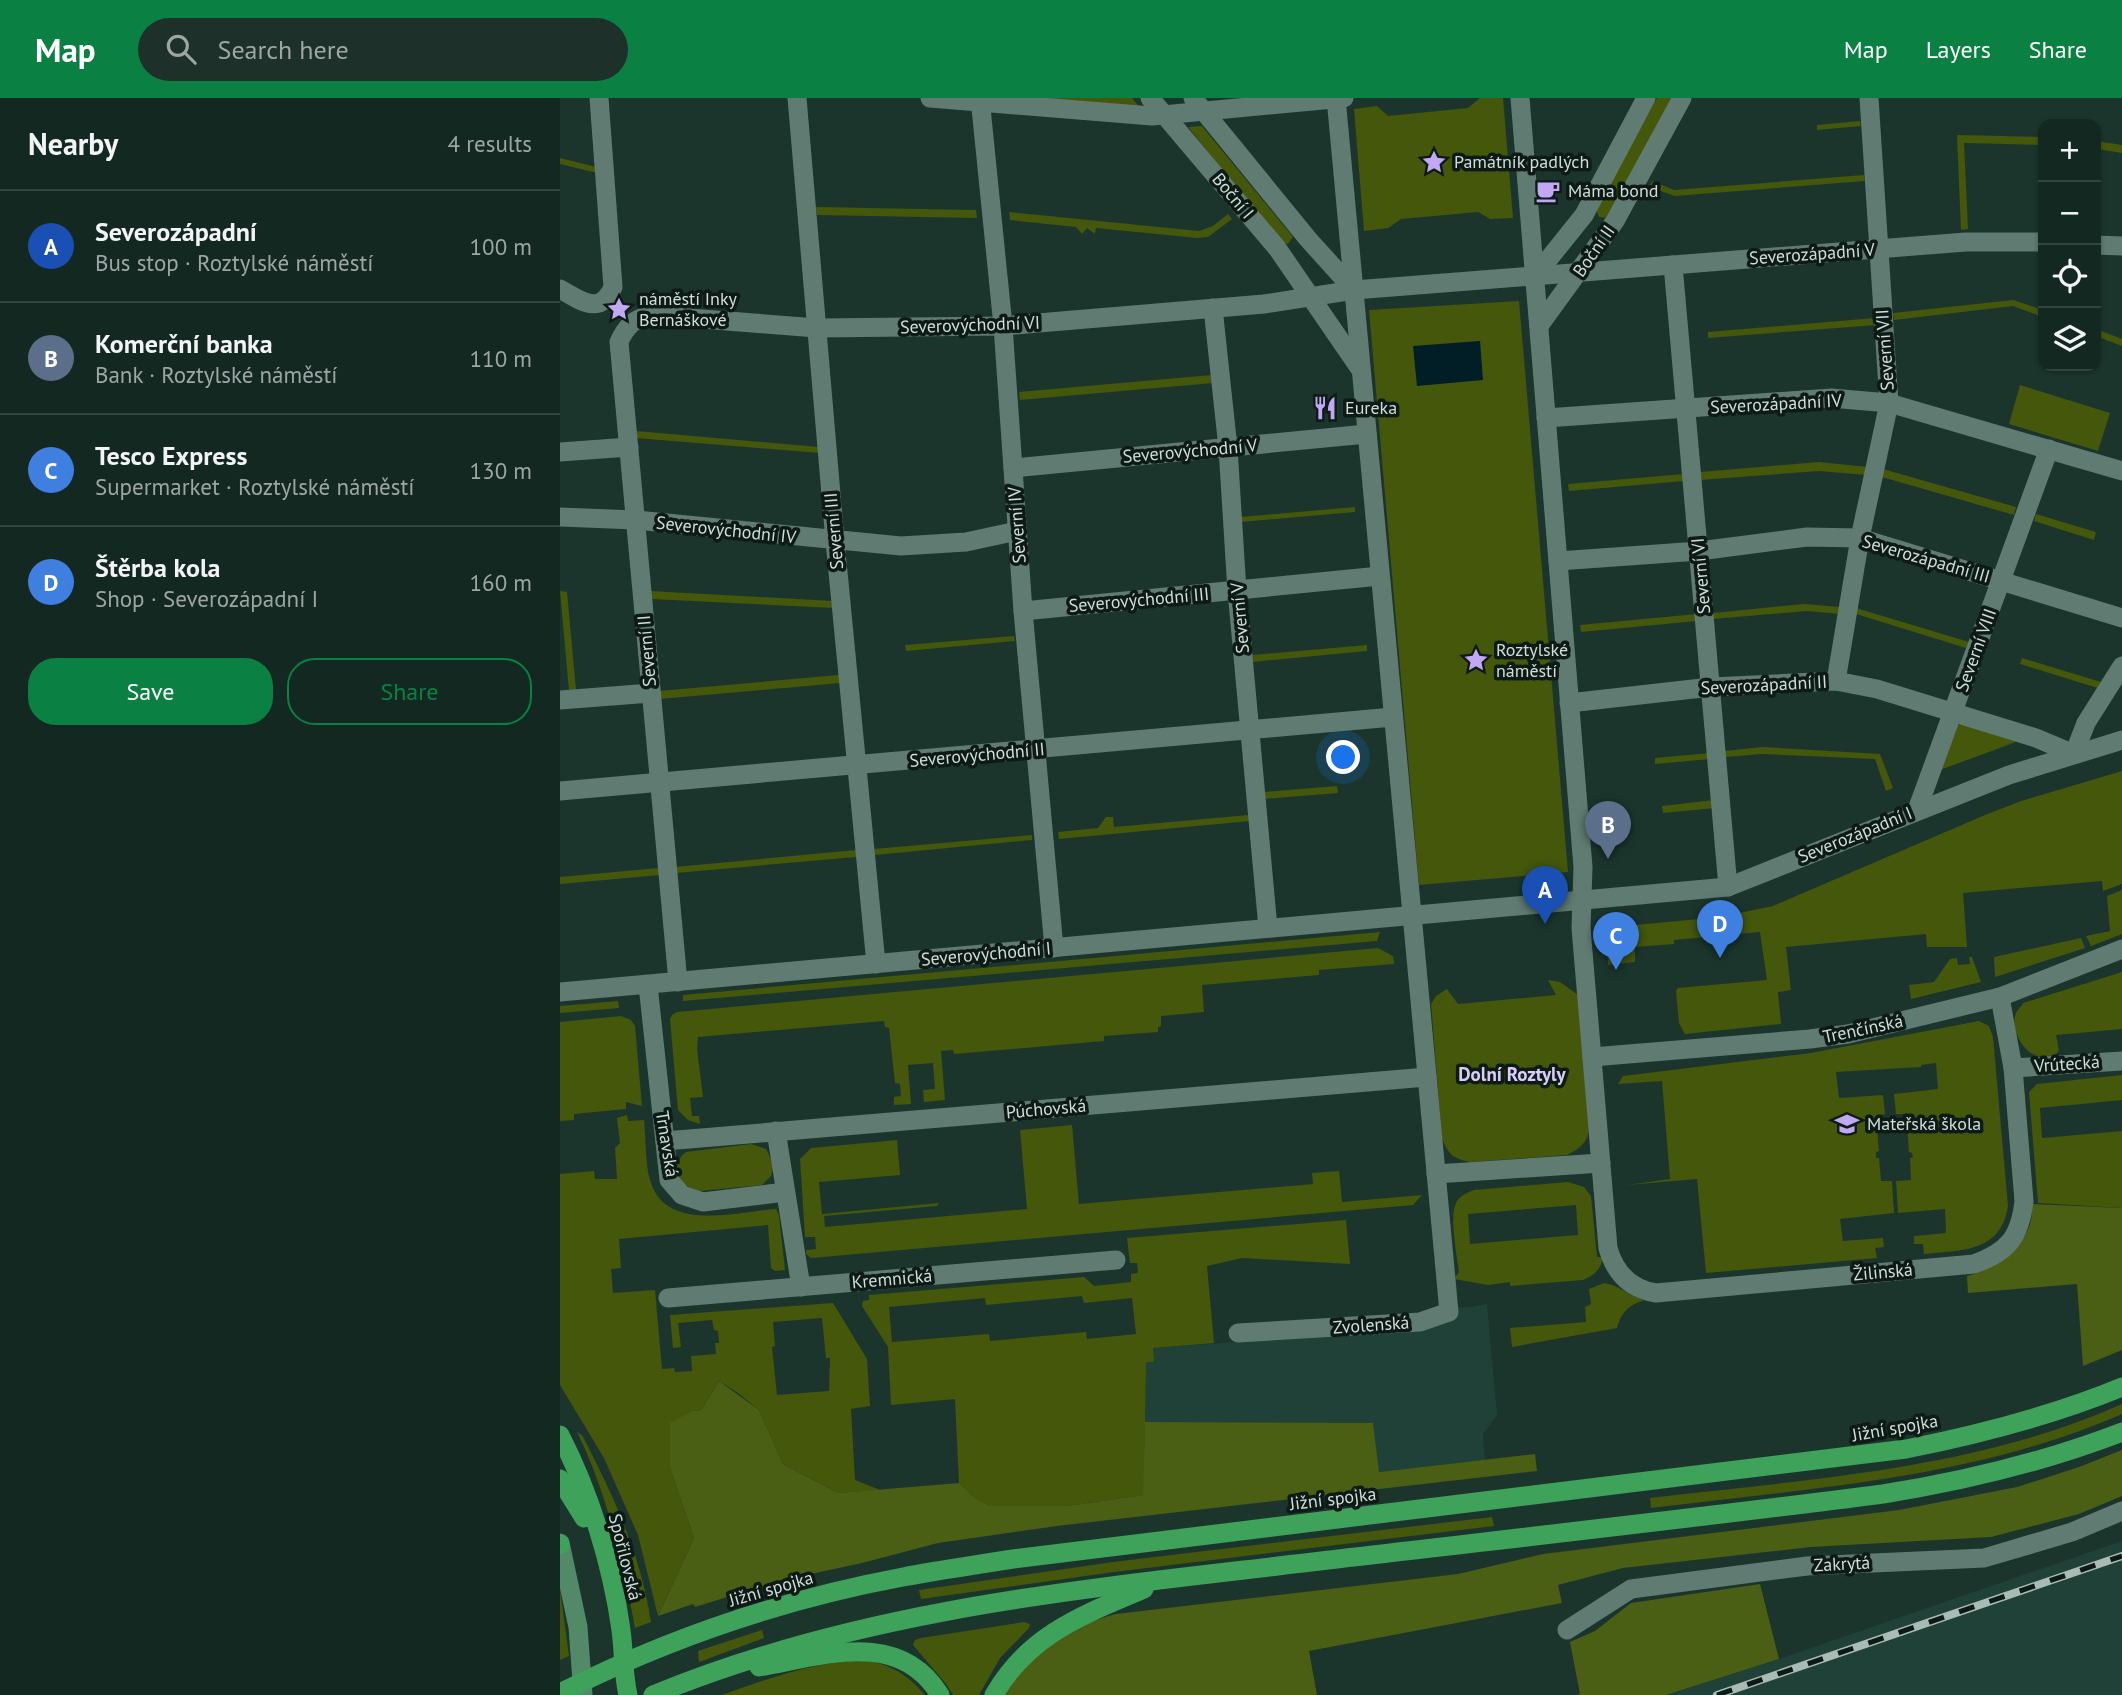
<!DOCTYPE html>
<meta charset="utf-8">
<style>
:root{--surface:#142822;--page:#1d302a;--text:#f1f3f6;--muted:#9da6a5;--line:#334440;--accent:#0b8043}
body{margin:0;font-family:"PT Sans",sans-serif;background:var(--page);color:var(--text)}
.controls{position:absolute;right:21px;top:21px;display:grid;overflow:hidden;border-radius:14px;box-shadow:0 2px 5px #0004}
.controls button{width:63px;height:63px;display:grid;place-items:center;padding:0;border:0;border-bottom:2px solid var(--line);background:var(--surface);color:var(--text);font:35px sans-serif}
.you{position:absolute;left:784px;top:660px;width:24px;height:24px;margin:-18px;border:5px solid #fff;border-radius:50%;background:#1a73e8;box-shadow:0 0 0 10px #1a73e833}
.badge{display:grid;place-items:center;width:46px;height:46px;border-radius:50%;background:var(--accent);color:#fff;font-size:23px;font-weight:700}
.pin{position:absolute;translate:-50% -58px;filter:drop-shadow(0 2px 4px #0008)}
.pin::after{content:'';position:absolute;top:37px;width:24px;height:21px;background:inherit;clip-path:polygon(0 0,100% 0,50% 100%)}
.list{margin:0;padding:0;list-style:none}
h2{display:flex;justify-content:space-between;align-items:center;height:91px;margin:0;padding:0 28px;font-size:30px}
h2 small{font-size:23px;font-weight:400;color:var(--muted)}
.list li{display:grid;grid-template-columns:46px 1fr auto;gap:21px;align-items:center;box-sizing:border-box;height:112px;padding:0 28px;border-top:2px solid var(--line)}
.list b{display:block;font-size:26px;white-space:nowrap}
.list p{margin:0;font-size:23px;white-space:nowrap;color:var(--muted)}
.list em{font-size:23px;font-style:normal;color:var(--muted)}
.actions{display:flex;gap:14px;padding:21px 28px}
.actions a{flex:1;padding:16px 0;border:2px solid var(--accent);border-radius:28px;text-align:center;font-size:24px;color:var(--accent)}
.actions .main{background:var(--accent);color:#fff}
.icon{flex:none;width:38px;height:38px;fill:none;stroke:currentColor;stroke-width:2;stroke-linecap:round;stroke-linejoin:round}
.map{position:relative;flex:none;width:1562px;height:1597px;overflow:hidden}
header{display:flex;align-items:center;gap:42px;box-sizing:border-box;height:98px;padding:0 35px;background:var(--accent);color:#fff}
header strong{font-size:33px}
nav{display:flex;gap:38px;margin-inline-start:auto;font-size:24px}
.search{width:490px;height:63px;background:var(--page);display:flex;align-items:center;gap:18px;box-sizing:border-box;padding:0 24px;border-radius:38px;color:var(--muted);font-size:26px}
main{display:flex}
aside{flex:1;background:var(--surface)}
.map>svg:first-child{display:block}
</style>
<header>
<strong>Map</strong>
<div class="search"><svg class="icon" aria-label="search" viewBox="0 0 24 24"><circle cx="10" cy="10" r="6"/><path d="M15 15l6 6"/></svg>Search here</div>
<nav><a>Map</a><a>Layers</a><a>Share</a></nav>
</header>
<main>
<aside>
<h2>Nearby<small>4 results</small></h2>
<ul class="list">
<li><span class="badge" style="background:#1a4fb4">A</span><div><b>Severozápadní</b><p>Bus stop · Roztylské náměstí</p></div><em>100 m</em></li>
<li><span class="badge" style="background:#5c6f8a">B</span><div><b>Komerční banka</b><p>Bank · Roztylské náměstí</p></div><em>110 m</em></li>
<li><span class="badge" style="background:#3f7fe0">C</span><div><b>Tesco Express</b><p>Supermarket · Roztylské náměstí</p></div><em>130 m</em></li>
<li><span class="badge" style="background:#3f7fe0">D</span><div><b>Štěrba kola</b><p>Shop · Severozápadní I</p></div><em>160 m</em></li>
</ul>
<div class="actions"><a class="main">Save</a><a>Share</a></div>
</aside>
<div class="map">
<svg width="1562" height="1597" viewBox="0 0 1562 1597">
<rect width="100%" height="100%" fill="#1b352d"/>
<g fill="#1f4137">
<polygon points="927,1206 937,1317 923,1336 925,1362 818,1374 813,1325 585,1324 586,1264 593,1250 849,1231 879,1210 911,1209"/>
<polygon points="1562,1443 1562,1597 1106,1597 1219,1561"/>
</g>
<g fill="#44570b" fill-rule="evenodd">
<polygon points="468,0 572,0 581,11"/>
<polygon points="920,0 943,0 953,120 930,121 918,114 841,121 828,130 804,133 794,11 817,8 828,18 908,10"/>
<polygon points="1097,0 1112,0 1047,120 1039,119 1036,112"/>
<polygon points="1300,23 1301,28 1257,32 1257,27"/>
<polygon points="642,28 733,139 728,146 722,145 628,29"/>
<polygon points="1397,37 1483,39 1483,47 1404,45 1408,131 1401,132"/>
<polygon points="1536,43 1562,47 1562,55 1536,51"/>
<polygon points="0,60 36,69 37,75 0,66"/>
<polygon points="1304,77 1305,83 1115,98 1089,89 1092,83 1114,92"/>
<polygon points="256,109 416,112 417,120 257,117"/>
<polygon points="449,114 639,133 653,128 668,116 672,121 648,139 637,140 536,130 535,136 527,130 522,136 516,129 450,122"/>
<polygon points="1453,202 1483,212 1483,219 1453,208 1334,222 1333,215"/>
<polygon points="959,203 1008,774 859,787 809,212"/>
<polygon points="1315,220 1316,227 1148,240 1148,234"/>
<polygon points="1536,231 1562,241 1562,248 1536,238"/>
<polygon points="652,277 653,285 460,302 459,294"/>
<polygon points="1460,287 1550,315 1538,353 1449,326"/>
<polygon points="76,333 259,349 260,355 76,340"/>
<polygon points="1259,364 1308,369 1306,377 1259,373 1140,382 1140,374"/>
<polygon points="1323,371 1456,409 1454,417 1322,379"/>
<polygon points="1124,376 1124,383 1009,393 1008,386"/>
<polygon points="795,409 795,414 680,424 680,419"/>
<polygon points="1476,416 1536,434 1534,442 1474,423"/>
<polygon points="0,493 7,494 16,592 9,593"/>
<polygon points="90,493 273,503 274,510 91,501"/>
<polygon points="1244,506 1281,509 1280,516 1247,513 1153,521 1153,515"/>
<polygon points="1296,510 1409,544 1406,550 1296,516"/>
<polygon points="1137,516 1137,523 1021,534 1020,527"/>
<polygon points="454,538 455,543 346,553 345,547"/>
<polygon points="807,547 807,553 692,564 692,557"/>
<polygon points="1462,560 1541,584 1538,590 1460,566"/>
<polygon points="279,577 280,585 100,601 99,593"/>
<polygon points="1402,626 1452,642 1456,644 1380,672 1397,627"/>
<polygon points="1202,649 1320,656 1333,690 1326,693 1315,661 1201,656 1166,659 1165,653"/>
<polygon points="1150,655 1150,661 1095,666 1095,660"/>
<polygon points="1562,673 1562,786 1543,793 1542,783 1403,795 1407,849 1367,849 1366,836 1226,849 1231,892 1218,894 1221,926 1125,936 1119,925 1116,893 1118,890 1207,882 1200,834 1114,842 1114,846 1075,849 1075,864 1048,867 1047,841 1054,829 1160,819 1213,808 1425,717 1461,703"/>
<polygon points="777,688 778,695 703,701 703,694"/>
<polygon points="1154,702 1155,710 1103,715 1102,708"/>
<polygon points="689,717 690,723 499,741 498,734 538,730 546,719 553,719 554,729"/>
<polygon points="472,737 472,742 315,757 314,751"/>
<polygon points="296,752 296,759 116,775 115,769"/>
<polygon points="99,770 100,777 0,786 0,779"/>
<polygon points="1562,792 1562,836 1531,848 1526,838 1550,833 1547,798"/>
<polygon points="820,834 817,843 123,903 123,897"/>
<polygon points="1521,840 1525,850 1435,879 1434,859"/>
<polygon points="818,850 833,858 834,866 759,872 759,877 642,887 644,914 601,918 601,928 598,929 598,934 544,938 544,943 394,956 393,952 381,953 385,1002 364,1004 363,992 375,991 373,965 348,967 351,1006 334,1007 334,999 341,998 340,986 335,985 329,930 325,929 324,923 138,939 137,951 143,999 130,1000 132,1018 139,1018 140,1026 128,1022 118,1012 110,921 112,917 117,914"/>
<polygon points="1409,859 1412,859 1421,884 1351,901 1349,887 1374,884 1390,861 1397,860 1398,867 1410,866"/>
<path d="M1562 874V931L1496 937 1499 952 1495 958C1490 958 1482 959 1477 958 1462 953 1450 930 1456 915 1458 911 1461 909 1463 905Z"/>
<path d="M988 882 1000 884 1018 897 1029 1031C1028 1045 1019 1051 1007 1057L911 1064C893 1061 888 1056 882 1040L871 906 876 898 887 891 898 906 996 897Z"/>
<polygon points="58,903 59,910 0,915 0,908"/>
<polygon points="61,918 71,922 75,928 82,1008 66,1004 66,1011 14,1016 14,1022 0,1023 0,924"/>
<path d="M1419 923 1429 928 1433 939 1448 1108C1441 1155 1401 1152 1364 1156L1363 1146H1354V1138L1386 1135 1385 1111 1338 1115 1336 1083 1351 1082 1350 1060 1353 1059 1352 1055 1349 1054 1346 1016H1336L1334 996 1378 991 1376 965 1361 967V969L1276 974 1279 1000 1323 997 1325 1016 1316 1018 1319 1053 1316 1054V1060H1319L1321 1083H1332L1334 1115 1280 1121 1283 1143 1323 1140 1324 1149 1315 1150 1317 1160 1146 1175 1137 1081 1067 1087 1110 1081 1102 983 1058 986 1063 978 1251 955Z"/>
<polygon points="1562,977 1562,1002 1480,1010 1482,1040 1562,1033 1562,1110 1478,1105 1469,994 1477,986"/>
<path d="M67 1017 68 1023 84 1022C86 1041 85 1064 90 1082 105 1135 174 1114 216 1111L219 1117 225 1172 215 1173 211 1170 208 1127 59 1141 61 1170 51 1171 53 1195 95 1192 102 1271 114 1270 115 1274 132 1273 131 1258 156 1256 155 1245H159L158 1233 154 1232 152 1222 118 1225 121 1249 113 1250 110 1217 273 1205 307 1261 310 1308 291 1311 295 1382 320 1392 278 1395 223 1366 199 1312 178 1295 159 1283 141 1312 132 1313 110 1370 134 1440 98 1518 78 1437 44 1360 0 1287V1076L34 1073 35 1081H57L55 1050 60 1045 57 1020ZM262 1220 266 1260H270L269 1293 217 1297 212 1249 215 1248 213 1224Z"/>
<polygon points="512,1027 519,1106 753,1086 752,1075 779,1073 782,1104 862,1097 853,1107 251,1160 246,1156 246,1152 256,1151 255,1139 245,1139 240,1061 251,1050 337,1042 340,1077 259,1084 262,1116 379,1105 377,1108 264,1118 265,1129 467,1111 460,1032"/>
<path d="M191 1046 206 1051 214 1067 211 1078 202 1087 139 1093C119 1089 108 1068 126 1054Z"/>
<path d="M1008 1084 1024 1089 1031 1098 1037 1159H1043C1041 1171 1034 1178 1023 1182L950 1188V1184L928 1187 894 1181 899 1174C897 1158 889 1119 896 1105 900 1097 907 1095 914 1092ZM1016 1107 1018 1137 910 1146 908 1116Z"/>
<path d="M786 1122 790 1166 682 1160 647 1168 654 1245 593 1250 594 1264H586L584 1397 507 1408H429L414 1399 399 1385 395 1301 331 1307 328 1249 302 1208 303 1203 309 1202V1197L524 1179 534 1188 571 1184V1176L578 1175 577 1165H570L567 1140ZM522 1198 524 1205 572 1200 576 1236 527 1241 526 1234 430 1243 429 1236 332 1244 329 1209 425 1200 426 1207Z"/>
<path d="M1044 1185C1062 1188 1067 1198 1085 1202 1069 1207 1061 1214 1057 1230L952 1249 950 1230 1026 1224 1025 1209 1031 1206 1029 1191Z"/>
<path d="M1562 1306V1316C1414 1381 1249 1390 1091 1410L1090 1400C1248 1381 1414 1372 1562 1306Z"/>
<path d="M17 1334 22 1337C54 1399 80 1454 91 1524L75 1530C63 1464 47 1395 17 1334Z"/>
<polygon points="932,1419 934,1428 554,1474 361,1501 359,1492 553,1464"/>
<polygon points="0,1491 9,1558 0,1562"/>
<polygon points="464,1524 470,1526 469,1530 440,1560 419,1597 393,1597 386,1586 353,1547 355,1542 361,1540"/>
<polygon points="202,1532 204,1540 139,1564 138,1553"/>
<path d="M307 1562C333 1568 348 1577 365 1597H162C213 1579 252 1564 307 1562Z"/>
</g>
<g fill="#4a5e14">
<path d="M1472 1106 1562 1110V1252L1523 1268 1517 1186 1408 1195 1407 1178C1440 1170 1475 1144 1472 1106Z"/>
<polygon points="159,1283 199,1312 223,1366 278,1395 399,1385 414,1399 429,1408 507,1408 583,1397 585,1324 813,1325 819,1374 975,1356 977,1373 497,1428 378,1445 302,1465 218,1483 135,1509 133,1506 98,1518 134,1440 110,1370 110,1325 132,1313 141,1312"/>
<path d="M1562 1352V1398L1519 1416 1431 1439 1251 1449 1063 1470 998 1487 1002 1505 749 1553 757 1597H445C470 1556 509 1527 556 1516L898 1476 983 1456 1339 1412 1457 1389 1519 1369Z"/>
<polygon points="1200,1486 1219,1561 1106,1597 1017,1597 1020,1596 1010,1544 1035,1533 1071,1505"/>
</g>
<polygon fill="#011e27" points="920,243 923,282 857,288 853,248"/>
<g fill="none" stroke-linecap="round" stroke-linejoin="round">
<g stroke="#5f7b72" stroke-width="19">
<polyline points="237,0 275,443 316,866"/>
<polyline points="420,0 443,228 463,513 494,850"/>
<polyline points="590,0 717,150 800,271"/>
<polyline points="633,0 748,141 794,192"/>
<path d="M960 0 1023 769 1021 830 1048 1150C1055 1175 1070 1191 1096 1195L1414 1166C1448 1154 1460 1139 1464 1103L1453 970 1440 899"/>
<polyline points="1536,147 1562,148"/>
<polyline points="1113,167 1168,789"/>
<polyline points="975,178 1024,117 1086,0"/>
<path d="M0 191C20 202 40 219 53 189L39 0"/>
<polyline points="653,210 668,350 677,493 708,830"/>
<polyline points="979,228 1055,123 1122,0"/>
<polyline points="986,320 1271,300 1329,305 1562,373"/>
<polyline points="0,354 69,349"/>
<polyline points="453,370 807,336"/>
<polyline points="0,419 76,422 341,448 406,444 457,433"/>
<polyline points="998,463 1139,453 1247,439 1300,440 1562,520"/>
<polyline points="463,513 820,478"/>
<polyline points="1276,583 1300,440 1329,305 1309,0"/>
<polyline points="0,602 91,595"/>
<polyline points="1009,605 1151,589 1276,583 1317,591 1476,640 1514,656 1526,625 1562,568"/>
<polyline points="0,693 833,619"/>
<polyline points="1357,712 1489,351"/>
<path d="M118 884 59 244C66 228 75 220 91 217L257 230 443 228 704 206 794 192 1406 144H1483"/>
<polyline points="88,887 109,1082 122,1097 143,1104 225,1094"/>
<polyline points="1032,959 1250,941 1288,936 1440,899 1562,851"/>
<polyline points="1453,970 1562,963"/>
<polyline points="216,1033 241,1189"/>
<polyline points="105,1043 867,979"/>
<polyline points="876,1076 1041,1065"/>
<polyline points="108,1200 556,1162"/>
<polyline points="678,1235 860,1224 889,1214 776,0"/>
<polyline points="1007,1532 1071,1491 1247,1468 1424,1460 1512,1434 1562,1413"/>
</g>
<g stroke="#5f7b72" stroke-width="19">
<polyline points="370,0 592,18 784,0"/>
<polyline points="0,894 1168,789 1449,677 1562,642"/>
</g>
<polyline stroke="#528969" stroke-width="19" points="0,1445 18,1529 23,1597"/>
<g stroke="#3ea25b" stroke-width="19">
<path d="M0 1337C30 1395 52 1467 61 1532 64 1554 63 1576 68 1597"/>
<polyline points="0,1381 24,1420"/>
<polyline points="0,1446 0,1447"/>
<path d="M199 1569C263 1558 339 1530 380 1597"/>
<path d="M0 1595C107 1541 225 1501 343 1479 379 1472 416 1467 453 1461L1346 1351C1421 1336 1492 1318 1562 1289"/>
<path d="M93 1597C294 1514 504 1493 718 1468 920 1444 1122 1422 1323 1396 1405 1383 1484 1364 1562 1334"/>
<path d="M434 1597C469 1536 523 1517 584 1491"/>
</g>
<g stroke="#a9bbb5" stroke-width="8">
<polyline id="rail" points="1157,1597 1562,1458"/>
</g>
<use href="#rail" stroke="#0e1a16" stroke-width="5" stroke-dasharray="16" stroke-linecap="butt"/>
</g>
<defs>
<g id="sight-bare" transform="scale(1.89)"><path d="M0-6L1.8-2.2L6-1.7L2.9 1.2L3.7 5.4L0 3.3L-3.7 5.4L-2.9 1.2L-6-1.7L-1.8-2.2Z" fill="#c0a8f4" stroke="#0e1a16" stroke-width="2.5" paint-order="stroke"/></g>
<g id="cafe-bare" transform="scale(1.89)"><path d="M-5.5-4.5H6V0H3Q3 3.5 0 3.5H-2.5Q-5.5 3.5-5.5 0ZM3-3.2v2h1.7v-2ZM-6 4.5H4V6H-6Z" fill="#c0a8f4" stroke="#0e1a16" stroke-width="2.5" paint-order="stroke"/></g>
<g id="restaurant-bare" transform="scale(1.89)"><path d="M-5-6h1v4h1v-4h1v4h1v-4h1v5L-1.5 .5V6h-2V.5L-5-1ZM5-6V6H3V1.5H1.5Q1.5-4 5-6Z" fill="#c0a8f4" stroke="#0e1a16" stroke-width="2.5" paint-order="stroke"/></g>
<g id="school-bare" transform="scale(1.89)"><path d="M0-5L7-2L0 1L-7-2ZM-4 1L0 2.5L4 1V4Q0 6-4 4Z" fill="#c0a8f4" stroke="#0e1a16" stroke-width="2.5" paint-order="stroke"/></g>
</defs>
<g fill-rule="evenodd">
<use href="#sight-bare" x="874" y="64"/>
<use href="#cafe-bare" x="988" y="93"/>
<use href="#sight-bare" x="59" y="211"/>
<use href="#restaurant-bare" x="765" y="310"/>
<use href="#sight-bare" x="916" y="562"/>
<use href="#school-bare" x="1287" y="1026"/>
</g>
<g text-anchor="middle" stroke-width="7" stroke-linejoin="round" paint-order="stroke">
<g font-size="18" fill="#d0dfda" stroke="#0e1a16" text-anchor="start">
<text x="894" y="70">Památník padlých</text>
<text x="1008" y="99">Máma bond</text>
<text x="79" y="207">náměstí Inky<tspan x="79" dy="21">Bernáškové</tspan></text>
<text x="785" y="316">Eureka</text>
<text x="936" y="558">Roztylské<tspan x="936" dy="21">náměstí</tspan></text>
<text x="1307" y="1032">Mateřská škola</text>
</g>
<g font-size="18" fill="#d0dfda" stroke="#0e1a16">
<text transform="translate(673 98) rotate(50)" y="6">Boční I</text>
<text transform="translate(1034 153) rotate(-55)" y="6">Boční II</text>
<text transform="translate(1252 156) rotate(-4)" y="6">Severozápadní V</text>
<text transform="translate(410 227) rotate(-2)" y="6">Severovýchodní VI</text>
<text transform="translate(1325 252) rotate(-94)" y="6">Severní VII</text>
<text transform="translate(1216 306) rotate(-3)" y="6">Severozápadní IV</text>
<text transform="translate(630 353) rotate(-5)" y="6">Severovýchodní V</text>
<text transform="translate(457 427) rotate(-94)" y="6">Severní IV</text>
<text transform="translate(166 432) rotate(6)" y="6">Severovýchodní IV</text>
<text transform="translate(274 433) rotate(-95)" y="6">Severní III</text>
<text transform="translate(1366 461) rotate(16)" y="6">Severozápadní III</text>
<text transform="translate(1141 478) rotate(-95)" y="6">Severní VI</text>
<text transform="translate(579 502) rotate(-5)" y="6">Severovýchodní III</text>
<text transform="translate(680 520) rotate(-95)" y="6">Severní V</text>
<text transform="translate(1416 552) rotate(-70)" y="6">Severní VIII</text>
<text transform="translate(87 553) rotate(-95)" y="6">Severní II</text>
<text transform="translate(1204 587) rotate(-3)" y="6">Severozápadní II</text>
<text transform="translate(417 657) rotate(-5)" y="6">Severovýchodní II</text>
<text transform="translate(1295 737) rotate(-22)" y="6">Severozápadní I</text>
<text transform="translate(426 856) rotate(-5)" y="6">Severovýchodní I</text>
<text transform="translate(1303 931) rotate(-12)" y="6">Trenčínská</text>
<text transform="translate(1507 966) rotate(-4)" y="6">Vrútecká</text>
<text transform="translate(486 1011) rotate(-5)" y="6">Púchovská</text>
<text transform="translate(107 1046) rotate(81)" y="6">Trnavská</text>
<text transform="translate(1323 1174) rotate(-5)" y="6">Žilinská</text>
<text transform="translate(332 1181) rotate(-5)" y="6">Kremnická</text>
<text transform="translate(811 1227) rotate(-4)" y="6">Zvolenská</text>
<text transform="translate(1335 1330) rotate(-10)" y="6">Jižní spojka</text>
<text transform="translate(773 1401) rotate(-7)" y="6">Jižní spojka</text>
<text transform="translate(65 1459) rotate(76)" y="6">Spořilovská</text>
<text transform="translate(1282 1466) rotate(-3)" y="6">Zakrytá</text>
<text transform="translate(211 1491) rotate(-16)" y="6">Jižní spojka</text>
</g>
<g font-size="19" font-weight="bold" fill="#dacef9" stroke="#0e1a16">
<text x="952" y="983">Dolní Roztyly</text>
</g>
</g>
</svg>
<div class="controls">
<button>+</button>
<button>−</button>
<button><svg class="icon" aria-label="locate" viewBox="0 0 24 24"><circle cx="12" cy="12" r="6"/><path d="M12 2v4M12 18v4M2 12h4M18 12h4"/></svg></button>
<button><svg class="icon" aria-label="layers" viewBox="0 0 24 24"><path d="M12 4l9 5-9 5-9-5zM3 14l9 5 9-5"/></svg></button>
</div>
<div class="you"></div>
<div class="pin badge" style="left:985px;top:826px;background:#1a4fb4">A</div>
<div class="pin badge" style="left:1048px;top:761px;background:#5c6f8a">B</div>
<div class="pin badge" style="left:1056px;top:872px;background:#3f7fe0">C</div>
<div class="pin badge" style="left:1160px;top:860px;background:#3f7fe0">D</div>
</div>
</main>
